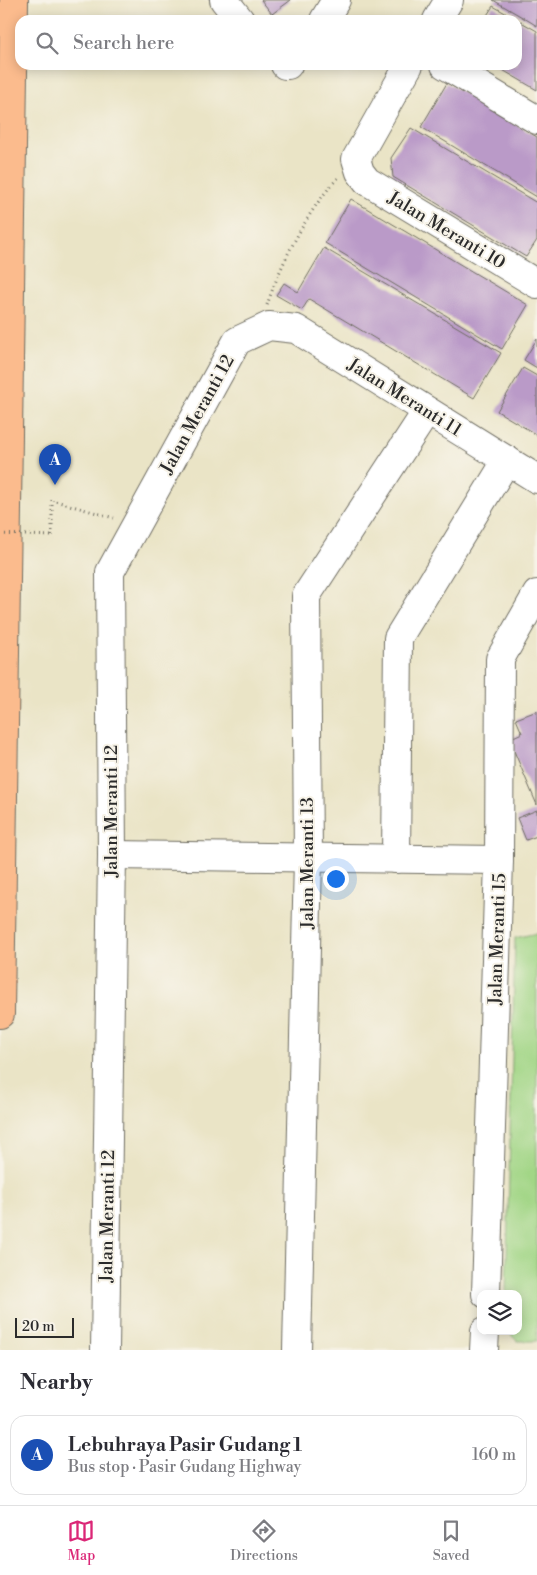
<!DOCTYPE html>
<meta charset="utf-8">
<style>
:root{--surface:#fff;--page:#f7f7f7;--text:#2b2b33;--muted:#7c7c81;--line:#e1e1e2;--accent:#db2777}
body{margin:0;font-family:"Libre Bodoni",serif;background:var(--page);color:var(--text)}
.controls{position:absolute;right:15px;bottom:15px;display:grid;overflow:hidden;border-radius:10px;box-shadow:0 2px 12px #0003}
.controls button{width:45px;height:45px;display:grid;place-items:center;padding:0;border:0;border-bottom:1px solid var(--line);background:var(--surface);color:var(--text);font:25px sans-serif}
.scale{position:absolute;left:15px;bottom:12px;width:59px;box-sizing:border-box;padding-left:5px;border:2px solid #2b2b2b;border-top:0;font-size:14px;line-height:18px;white-space:nowrap;color:#2b2b2b;-webkit-text-stroke:4px #f7f3e8;paint-order:stroke}
.you{position:absolute;left:335px;top:878px;width:18px;height:18px;margin:-12px;border:4px solid #fff;border-radius:50%;background:#1a73e8;box-shadow:0 0 0 8px #1a73e833}
.badge{display:grid;place-items:center;width:32px;height:32px;border-radius:50%;background:var(--accent);color:#fff;font-size:16px;font-weight:700}
.pin{position:absolute;translate:-50% -41px;filter:drop-shadow(0 1px 2px #0008)}
.pin::after{content:'';position:absolute;top:26px;width:18px;height:15px;background:inherit;clip-path:polygon(0 0,100% 0,50% 100%)}
.list{margin:0;padding:0;list-style:none}
h2{display:flex;justify-content:space-between;align-items:center;height:65px;margin:0;padding:0 20px;font-size:21px}
h2 small{font-size:16px;font-weight:400;color:var(--muted)}
.list li{display:grid;grid-template-columns:32px 1fr auto;gap:15px;align-items:center;box-sizing:border-box;height:80px;margin:0 10px 10px;padding:0 10px;border:1px solid var(--line);border-radius:15px}
.list b{display:block;font-size:19px;white-space:nowrap}
.list p{margin:0;font-size:16px;white-space:nowrap;color:var(--muted)}
.list em{font-size:16px;font-style:normal;color:var(--muted)}
.icon{flex:none;width:28px;height:28px;fill:none;stroke:currentColor;stroke-width:2;stroke-linecap:round;stroke-linejoin:round}
.map{position:relative;flex:none;width:537px;height:1350px;overflow:hidden}
.search{position:absolute;background:var(--surface);box-shadow:0 2px 12px #0003;left:15px;right:15px;top:15px;height:55px;display:flex;align-items:center;gap:12px;box-sizing:border-box;padding:0 18px;border-radius:15px;color:var(--muted);font-size:19px}
.sheet{height:155px;background:var(--surface)}
nav{display:flex;justify-content:space-around;align-items:center;box-sizing:border-box;height:70px;border-top:1px solid var(--line);background:var(--surface);font-size:14px;color:var(--muted)}
nav a{display:grid;justify-items:center;gap:2px}
nav .on{color:var(--accent)}
.map>svg:first-child{display:block}
</style>
<div class="map">
<svg width="537" height="1350" viewBox="0 0 537 1350">
<rect width="100%" height="100%" fill="#f7f3e8"/>
<filter id="ink" filterUnits="userSpaceOnUse"><feTurbulence type="fractalNoise" baseFrequency=".02" numOctaves="2"/><feDisplacementMap in="SourceGraphic" scale="10" xChannelSelector="R" yChannelSelector="G"/><feConvolveMatrix kernelMatrix="1 2 1 2 8 2 1 2 1" color-interpolation-filters="sRGB"/></filter>
<filter id="wash" filterUnits="userSpaceOnUse"><feTurbulence type="fractalNoise" baseFrequency=".0096" numOctaves="4" result="noise"/><feDisplacementMap in="SourceGraphic" scale="20" xChannelSelector="R" yChannelSelector="G"/><feGaussianBlur stdDeviation="1.12" result="paint"/><feColorMatrix in="noise" values="0 0 0 0 0 0 0 0 0 0 0 0 0 0 0 0 0 1.4 0 .05"/><feComposite in="paint" operator="in"/></filter>
<g filter="url(#wash)">
<rect width="100%" height="100%" fill="#eae4c6"/>
<polygon fill="#a2d686" stroke="#668058" points="537,933 537,1341 517,1341 507,1331 518,1331 518,1294 506,1294 515,938"/>
<g id="blocks">
<g fill="#ba9ac8">
<polygon points="261,0 291,0 272,14"/>
<polygon points="493,0 537,0 537,26 529,21"/>
<polygon points="493,6 537,31 537,90 494,65 517,65 517,20 484,20"/>
<polygon points="447,83 537,137 537,197 421,127"/>
<polygon points="411,128 537,203 537,240 526,257 393,177 391,158"/>
<polygon points="351,199 528,305 502,349 325,243"/>
<polygon points="324,248 501,353 474,398 309,299 302,310 276,295 284,283 298,292"/>
<polygon points="537,339 537,368 524,360"/>
<polygon points="523,368 537,376 537,435 497,411"/>
<polygon points="537,711 537,805 509,739 522,733 516,719"/>
<polygon points="537,810 537,836 526,840 517,818"/>
</g>
</g>
</g>
<g filter="url(#ink)">
<use href="#blocks" fill-opacity="0" stroke="#6e6c61" stroke-width="1"/>
<g fill="none" stroke-linecap="round" stroke-linejoin="round">
<g stroke="#6e6c61" stroke-width="30">
<g id="minor">
<polyline points="224,0 240,20"/>
<polyline points="324,20 336,0"/>
<polyline points="437,20 449,0"/>
<polyline points="285,65 288,65"/>
<polyline points="409,65 356,159 360,172 367,181 537,284"/>
<polyline points="445,65 537,120"/>
<polyline points="112,855 499,860"/>
<polyline points="396,859 398,638 507,460"/>
<polyline points="486,1294 499,860 500,659 537,594"/>
<polyline points="105,1350 112,855 110,572 237,341 269,326 296,329 537,479"/>
<polyline points="297,1350 308,858 306,596 427,411"/>
<polyline points="484,1350 485,1331"/>
</g>
</g>
<g stroke="#6e6c61" stroke-width="30">
<polyline id="highway" points="0,1014 14,0"/>
</g>
<g stroke="#6e6c61" stroke-width="3" stroke-dasharray="1 4" stroke-linecap="butt">
<path d="M267 305C281 263 308 209 338 178"/>
<polyline points="52,536 52,500 114,518"/>
</g>
<use href="#minor" stroke="#fff" stroke-width="28"/>
<use href="#highway" stroke="#fbbb8d" stroke-width="28"/>
<polyline stroke="#6e6c61" stroke-width="3" stroke-dasharray="1 4" stroke-linecap="butt" points="0,534 52,536"/>
</g>
</g>
<g text-anchor="middle" stroke-width="4" stroke-linejoin="round" paint-order="stroke">
<g font-size="18" fill="#2b2b2b" stroke="#f7f3e8">
<text transform="translate(447 230) rotate(31)" y="6">Jalan Meranti 10</text>
<text transform="translate(405 397) rotate(32)" y="6">Jalan Meranti 11</text>
<text transform="translate(197 414) rotate(-61)" y="6">Jalan Meranti 12</text>
<text transform="translate(111 811) rotate(-90)" y="6">Jalan Meranti 12</text>
<text transform="translate(307 863) rotate(-90)" y="6">Jalan Meranti 13</text>
<text transform="translate(497 939) rotate(-88)" y="6">Jalan Meranti 15</text>
<text transform="translate(107 1216) rotate(-89)" y="6">Jalan Meranti 12</text>
</g>
</g>
</svg>
<div class="controls">
<button><svg class="icon" aria-label="layers" viewBox="0 0 24 24"><path d="M12 4l9 5-9 5-9-5zM3 14l9 5 9-5"/></svg></button>
</div>
<div class="scale">20 m</div>
<div class="you"></div>
<div class="pin badge" style="left:55px;top:485px;background:#1a4fb4">A</div>
<div class="search"><svg class="icon" aria-label="search" viewBox="0 0 24 24"><circle cx="10" cy="10" r="6"/><path d="M15 15l6 6"/></svg>Search here</div>
</div>
<section class="sheet">
<h2>Nearby<small></small></h2>
<ul class="list">
<li><span class="badge" style="background:#1a4fb4">A</span><div><b>Lebuhraya Pasir Gudang 1</b><p>Bus stop · Pasir Gudang Highway</p></div><em>160 m</em></li>
</ul>
</section>
<nav>
<a class="on"><svg class="icon" aria-label="map" viewBox="0 0 24 24"><path d="M3 6l6-2 6 2 6-2v14l-6 2-6-2-6 2zM9 4v14M15 6v14"/></svg>Map</a>
<a><svg class="icon" aria-label="directions" viewBox="0 0 24 24"><path d="M12 3l9 9-9 9-9-9zM9 14v-3h6M13 9l2 2-2 2"/></svg>Directions</a>
<a><svg class="icon" aria-label="saved" viewBox="0 0 24 24"><path d="M7 4h10v16l-5-4-5 4z"/></svg>Saved</a>
</nav>
